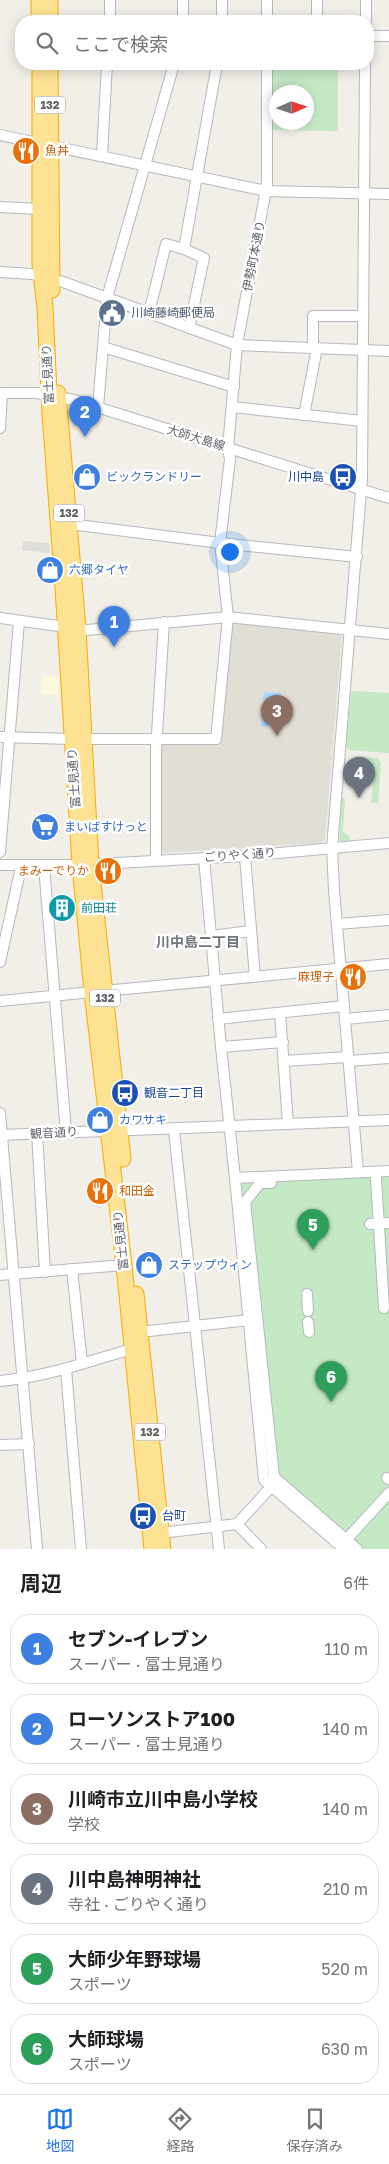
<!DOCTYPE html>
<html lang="ja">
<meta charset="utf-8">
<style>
:root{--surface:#fff;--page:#f6f6f6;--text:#202124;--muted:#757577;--line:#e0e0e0;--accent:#1a73e8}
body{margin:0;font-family:"Golos Text","Noto Sans JP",sans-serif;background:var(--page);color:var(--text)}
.compass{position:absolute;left:269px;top:85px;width:45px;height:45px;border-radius:50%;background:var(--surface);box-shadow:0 2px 12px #0003;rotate:87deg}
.you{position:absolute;left:229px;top:551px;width:18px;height:18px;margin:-12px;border:4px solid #fff;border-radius:50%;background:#1a73e8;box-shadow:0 0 0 8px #1a73e833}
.badge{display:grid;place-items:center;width:32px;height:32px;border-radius:50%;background:var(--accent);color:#fff;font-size:16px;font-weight:700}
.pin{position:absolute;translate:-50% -41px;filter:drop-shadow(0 1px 2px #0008)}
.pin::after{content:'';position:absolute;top:26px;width:18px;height:15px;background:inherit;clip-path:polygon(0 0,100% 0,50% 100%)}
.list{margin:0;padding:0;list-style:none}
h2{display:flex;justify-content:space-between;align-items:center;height:65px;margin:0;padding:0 20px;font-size:21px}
h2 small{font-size:16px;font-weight:400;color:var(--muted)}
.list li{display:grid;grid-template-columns:32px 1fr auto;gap:15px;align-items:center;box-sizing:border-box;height:70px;margin:0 10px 10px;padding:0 10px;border:1px solid var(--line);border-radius:20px}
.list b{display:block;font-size:19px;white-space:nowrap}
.list p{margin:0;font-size:16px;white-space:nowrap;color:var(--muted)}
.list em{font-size:16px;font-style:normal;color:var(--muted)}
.icon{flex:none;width:28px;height:28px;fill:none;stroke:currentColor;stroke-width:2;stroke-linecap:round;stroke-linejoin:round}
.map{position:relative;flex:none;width:389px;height:1549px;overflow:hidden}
.search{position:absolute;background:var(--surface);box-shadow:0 2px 12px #0003;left:15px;right:15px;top:15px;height:55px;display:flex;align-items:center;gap:12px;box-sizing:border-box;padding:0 18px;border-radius:20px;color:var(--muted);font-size:19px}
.sheet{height:545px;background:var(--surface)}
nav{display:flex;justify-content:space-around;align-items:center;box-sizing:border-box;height:70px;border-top:1px solid var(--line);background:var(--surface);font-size:14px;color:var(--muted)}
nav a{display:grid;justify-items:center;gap:2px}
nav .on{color:var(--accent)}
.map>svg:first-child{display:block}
</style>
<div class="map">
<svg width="389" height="1549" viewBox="0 0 389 1549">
<rect width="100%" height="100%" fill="#f1efe8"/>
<polygon fill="#fef7e0" points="42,676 59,677 59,695 41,695"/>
<polygon fill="#e0deda" points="23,541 49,543 50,553 22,550"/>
<polygon fill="#e1ded6" points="235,622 339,634 342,637 325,840 322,843 164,853 161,851 160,747 164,743 219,743 233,624"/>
<g fill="#c5e8c5" fill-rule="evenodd">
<path d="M273 64H338V131L273 130ZM276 92H306V122H276Z"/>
<polygon points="354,691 389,693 389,753 349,750 346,746 351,693"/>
<polygon points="357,756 377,758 381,763 378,803 371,803 375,768 372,765 357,762"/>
<polygon points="342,798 345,798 343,832 350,837 350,841 341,841 339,839"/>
<polygon points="389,1174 389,1549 350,1549 270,1479 240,1183 242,1181"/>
</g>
<polygon fill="#aadaff" points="264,692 281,693 279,727 261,726"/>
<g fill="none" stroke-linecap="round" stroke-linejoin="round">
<g stroke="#b5b8bc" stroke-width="12">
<g id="minor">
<polyline points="110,21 110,0"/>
<polyline points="183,21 183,0"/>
<polyline points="222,21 222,0"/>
<polyline points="267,21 267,0"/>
<polyline points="317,21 317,0"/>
<polyline points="366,21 366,0"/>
<polyline points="368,36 389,36"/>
<polyline points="0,135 266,191 389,194"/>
<polyline points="102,156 107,64"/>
<polyline points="0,207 39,209"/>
<polyline points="184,249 217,64"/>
<polyline points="0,272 32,274 63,282 237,345 389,351"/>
<polyline points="149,313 166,244 184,249 204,258 189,328"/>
<polyline points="103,347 234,387"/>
<polyline points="313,348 313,316 363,316"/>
<polyline points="0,393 37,393 74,400 389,498"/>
<polyline points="98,407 107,298 174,64"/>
<polyline points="232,407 362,421"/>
<polyline points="304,415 317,348"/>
<polyline points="0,428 2,393"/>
<polyline points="70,524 220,543 357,557"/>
<polyline points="0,618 87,630 228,617 389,634"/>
<polyline points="0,737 72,739"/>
<polyline points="84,739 216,739 228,617 220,543 230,459 228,448 237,345 267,184 267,64"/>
<polyline points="0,852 19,621"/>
<polyline points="245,856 255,977"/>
<polyline points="204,858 221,1047 235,1178"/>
<polyline points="156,860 156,750 164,622"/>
<polyline points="0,865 80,865 245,856 389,843"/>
<polyline points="44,866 66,1132"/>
<polyline points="337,924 389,920"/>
<polyline points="211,936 251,931"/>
<polyline points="0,962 21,867"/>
<polyline points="104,991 389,964"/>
<polyline points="0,1001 92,992"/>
<polyline points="280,1013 288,1124"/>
<polyline points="218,1019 344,1006"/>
<polyline points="345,1019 389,1015"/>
<polyline points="221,1047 283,1042"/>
<polyline points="284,1061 348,1057"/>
<polyline points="349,1061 389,1058"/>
<polyline points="0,1113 37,1549"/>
<polyline points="174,1130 219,1549"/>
<polyline points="37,1133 45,1272"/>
<polyline points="0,1135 389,1120"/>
<polyline points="358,1172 334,890 332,848 362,479 365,64"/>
<polyline points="376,1178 384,1308"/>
<polyline points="271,1183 260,1183 245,1202 274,1477 357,1549"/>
<polyline points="370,1224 389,1223"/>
<polyline points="72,1269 82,1363"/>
<polyline points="0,1275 124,1265"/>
<polyline points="307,1294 308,1311"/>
<polyline points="308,1322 309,1332"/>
<polyline points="66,1369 81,1549"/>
<path d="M0 1381C45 1377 88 1362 131 1349L140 1332 249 1320"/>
<polyline points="0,1445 29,1444"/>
<polyline points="387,1478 389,1479"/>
<polyline points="237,1524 261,1549"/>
<polyline points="161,1533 237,1524 271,1487"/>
<polyline points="346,1540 389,1493"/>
<polyline points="344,1549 264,1480 235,1178 389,1171"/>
</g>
</g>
<g stroke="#f9ab00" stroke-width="17">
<g id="highway">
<polyline points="39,0 39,21"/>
<polyline points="50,21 50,0"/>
<polyline points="40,64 40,264 45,307 50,414 63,587 80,865 92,992 124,1265 152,1549"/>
<polyline points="50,64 52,290"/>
<polyline points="58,393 78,629 91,865 123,1159"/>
<polyline points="136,1294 163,1549"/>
</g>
</g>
<use href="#minor" stroke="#fff" stroke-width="10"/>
<use href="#highway" stroke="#fde293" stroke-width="15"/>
</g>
<defs>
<g id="restaurant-disc" transform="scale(1.4375)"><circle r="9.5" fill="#e8710a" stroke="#fff"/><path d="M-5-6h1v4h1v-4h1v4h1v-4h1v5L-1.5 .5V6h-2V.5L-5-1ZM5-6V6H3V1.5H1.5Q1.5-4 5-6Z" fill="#fff"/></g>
<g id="civic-disc" transform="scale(1.4375)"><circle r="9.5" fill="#5c6f8a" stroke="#fff"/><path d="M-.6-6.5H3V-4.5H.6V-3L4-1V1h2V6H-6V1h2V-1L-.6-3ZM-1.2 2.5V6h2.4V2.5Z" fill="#fff"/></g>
<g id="shop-disc" transform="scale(1.4375)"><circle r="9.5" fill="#3f7fe0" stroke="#fff"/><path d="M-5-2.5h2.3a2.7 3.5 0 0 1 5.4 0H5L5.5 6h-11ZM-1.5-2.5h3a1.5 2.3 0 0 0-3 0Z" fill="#fff"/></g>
<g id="bus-disc" transform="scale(1.4375)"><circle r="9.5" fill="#1a4fb4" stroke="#fff"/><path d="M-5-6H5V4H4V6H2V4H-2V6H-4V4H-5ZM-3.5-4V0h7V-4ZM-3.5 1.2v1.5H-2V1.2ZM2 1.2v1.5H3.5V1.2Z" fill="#fff"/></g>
<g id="supermarket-disc" transform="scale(1.4375)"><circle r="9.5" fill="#3f7fe0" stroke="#fff"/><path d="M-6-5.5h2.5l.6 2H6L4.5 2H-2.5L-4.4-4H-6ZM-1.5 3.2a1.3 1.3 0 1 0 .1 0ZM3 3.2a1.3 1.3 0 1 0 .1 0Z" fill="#fff"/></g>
<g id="building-disc" transform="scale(1.4375)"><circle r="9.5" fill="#0f9aa8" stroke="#fff"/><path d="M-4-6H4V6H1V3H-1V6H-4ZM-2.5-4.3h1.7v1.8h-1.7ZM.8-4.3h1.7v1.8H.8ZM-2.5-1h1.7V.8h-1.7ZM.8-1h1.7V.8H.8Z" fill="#fff"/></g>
</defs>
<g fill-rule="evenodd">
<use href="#restaurant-disc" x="26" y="151"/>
<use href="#civic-disc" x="112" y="313"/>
<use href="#shop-disc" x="87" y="477"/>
<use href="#bus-disc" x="343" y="477"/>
<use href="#shop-disc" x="50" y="570"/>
<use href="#supermarket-disc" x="45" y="827"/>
<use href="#restaurant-disc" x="108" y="871"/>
<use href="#building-disc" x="62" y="908"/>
<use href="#restaurant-disc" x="353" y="977"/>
<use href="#bus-disc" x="125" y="1093"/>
<use href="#shop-disc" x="100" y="1120"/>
<use href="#restaurant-disc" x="100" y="1191"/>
<use href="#shop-disc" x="149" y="1265"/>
<use href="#bus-disc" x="143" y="1516"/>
</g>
<g text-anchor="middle" stroke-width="5" stroke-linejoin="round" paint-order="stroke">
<g fill="#fff" stroke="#8f9295" stroke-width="1">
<rect x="35" y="96.5" width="30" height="17" rx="4"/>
<rect x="54" y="504.5" width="30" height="17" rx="4"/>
<rect x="90" y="989.5" width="30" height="17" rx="4"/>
<rect x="135" y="1423.5" width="30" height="17" rx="4"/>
</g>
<g font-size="11" font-weight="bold" fill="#5f6368">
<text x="50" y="109">132</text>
<text x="69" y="517">132</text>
<text x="105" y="1002">132</text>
<text x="150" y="1436">132</text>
</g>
<g font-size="12" fill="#c56008" stroke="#fff" text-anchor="start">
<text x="45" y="155">魚丼</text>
<text x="89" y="875" text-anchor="end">まみーでりか</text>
<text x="334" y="981" text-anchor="end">麻理子</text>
<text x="119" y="1195">和田金</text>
</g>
<g font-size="12" fill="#5f6368" stroke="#fff">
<text transform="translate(254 256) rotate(-79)" y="4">伊勢町本通り</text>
<text transform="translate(48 374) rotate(-93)" y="4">富士見通り</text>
<text transform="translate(196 438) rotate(17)" y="4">大師大島線</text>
<text transform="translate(74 778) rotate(-94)" y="4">富士見通り</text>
<text transform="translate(240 855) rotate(-4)" y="4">ごりやく通り</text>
<text transform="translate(54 1133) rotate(-3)" y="4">観音通り</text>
<text transform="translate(121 1240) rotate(-96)" y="4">富士見通り</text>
</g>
<g font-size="12" fill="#4e5e75" stroke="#fff" text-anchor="start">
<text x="131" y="317">川崎藤崎郵便局</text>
</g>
<g font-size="12" fill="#366cbe" stroke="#fff" text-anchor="start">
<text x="106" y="481">ビックランドリー</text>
<text x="69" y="574">六郷タイヤ</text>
<text x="64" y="831">まいばすけっと</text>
<text x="119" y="1124">カワサキ</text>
<text x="168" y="1269">ステップウィン</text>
</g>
<g font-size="12" fill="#164399" stroke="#fff" text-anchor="start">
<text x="324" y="481" text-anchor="end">川中島</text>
<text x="144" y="1097">観音二丁目</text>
<text x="162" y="1520">台町</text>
</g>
<g font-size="12" fill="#0d838f" stroke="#fff" text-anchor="start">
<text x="81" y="912">前田荘</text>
</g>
<g font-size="14" font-weight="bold" fill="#70757a" stroke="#fff">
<text x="198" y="947">川中島二丁目</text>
</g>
</g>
</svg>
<svg class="compass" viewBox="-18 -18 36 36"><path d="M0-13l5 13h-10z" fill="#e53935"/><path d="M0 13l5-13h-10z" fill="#757577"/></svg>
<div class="you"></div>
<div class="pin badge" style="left:114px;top:647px;background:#3f7fe0">1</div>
<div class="pin badge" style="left:85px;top:437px;background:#3f7fe0">2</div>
<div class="pin badge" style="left:277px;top:736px;background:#8d6e63">3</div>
<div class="pin badge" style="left:359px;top:798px;background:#6b7280">4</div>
<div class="pin badge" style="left:313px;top:1250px;background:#2e9e5b">5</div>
<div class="pin badge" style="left:331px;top:1402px;background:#2e9e5b">6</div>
<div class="search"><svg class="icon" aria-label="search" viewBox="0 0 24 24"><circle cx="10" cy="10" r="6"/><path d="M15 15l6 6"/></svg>ここで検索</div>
</div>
<section class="sheet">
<h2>周辺<small>6件</small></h2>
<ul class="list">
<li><span class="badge" style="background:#3f7fe0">1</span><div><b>セブン-イレブン</b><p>スーパー · 富士見通り</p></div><em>110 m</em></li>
<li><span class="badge" style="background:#3f7fe0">2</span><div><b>ローソンストア100</b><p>スーパー · 富士見通り</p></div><em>140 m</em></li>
<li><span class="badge" style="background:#8d6e63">3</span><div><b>川崎市立川中島小学校</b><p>学校</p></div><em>140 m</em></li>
<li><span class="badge" style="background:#6b7280">4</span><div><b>川中島神明神社</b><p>寺社 · ごりやく通り</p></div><em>210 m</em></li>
<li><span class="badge" style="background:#2e9e5b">5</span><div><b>大師少年野球場</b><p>スポーツ</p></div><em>520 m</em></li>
<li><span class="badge" style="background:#2e9e5b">6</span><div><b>大師球場</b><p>スポーツ</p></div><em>630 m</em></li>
</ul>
</section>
<nav>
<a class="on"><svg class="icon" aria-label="map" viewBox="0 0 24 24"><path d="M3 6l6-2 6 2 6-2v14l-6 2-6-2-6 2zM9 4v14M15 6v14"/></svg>地図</a>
<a><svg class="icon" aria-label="directions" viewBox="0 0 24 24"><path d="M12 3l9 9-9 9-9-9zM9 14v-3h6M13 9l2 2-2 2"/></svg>経路</a>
<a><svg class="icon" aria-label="saved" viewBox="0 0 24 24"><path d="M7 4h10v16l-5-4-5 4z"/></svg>保存済み</a>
</nav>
